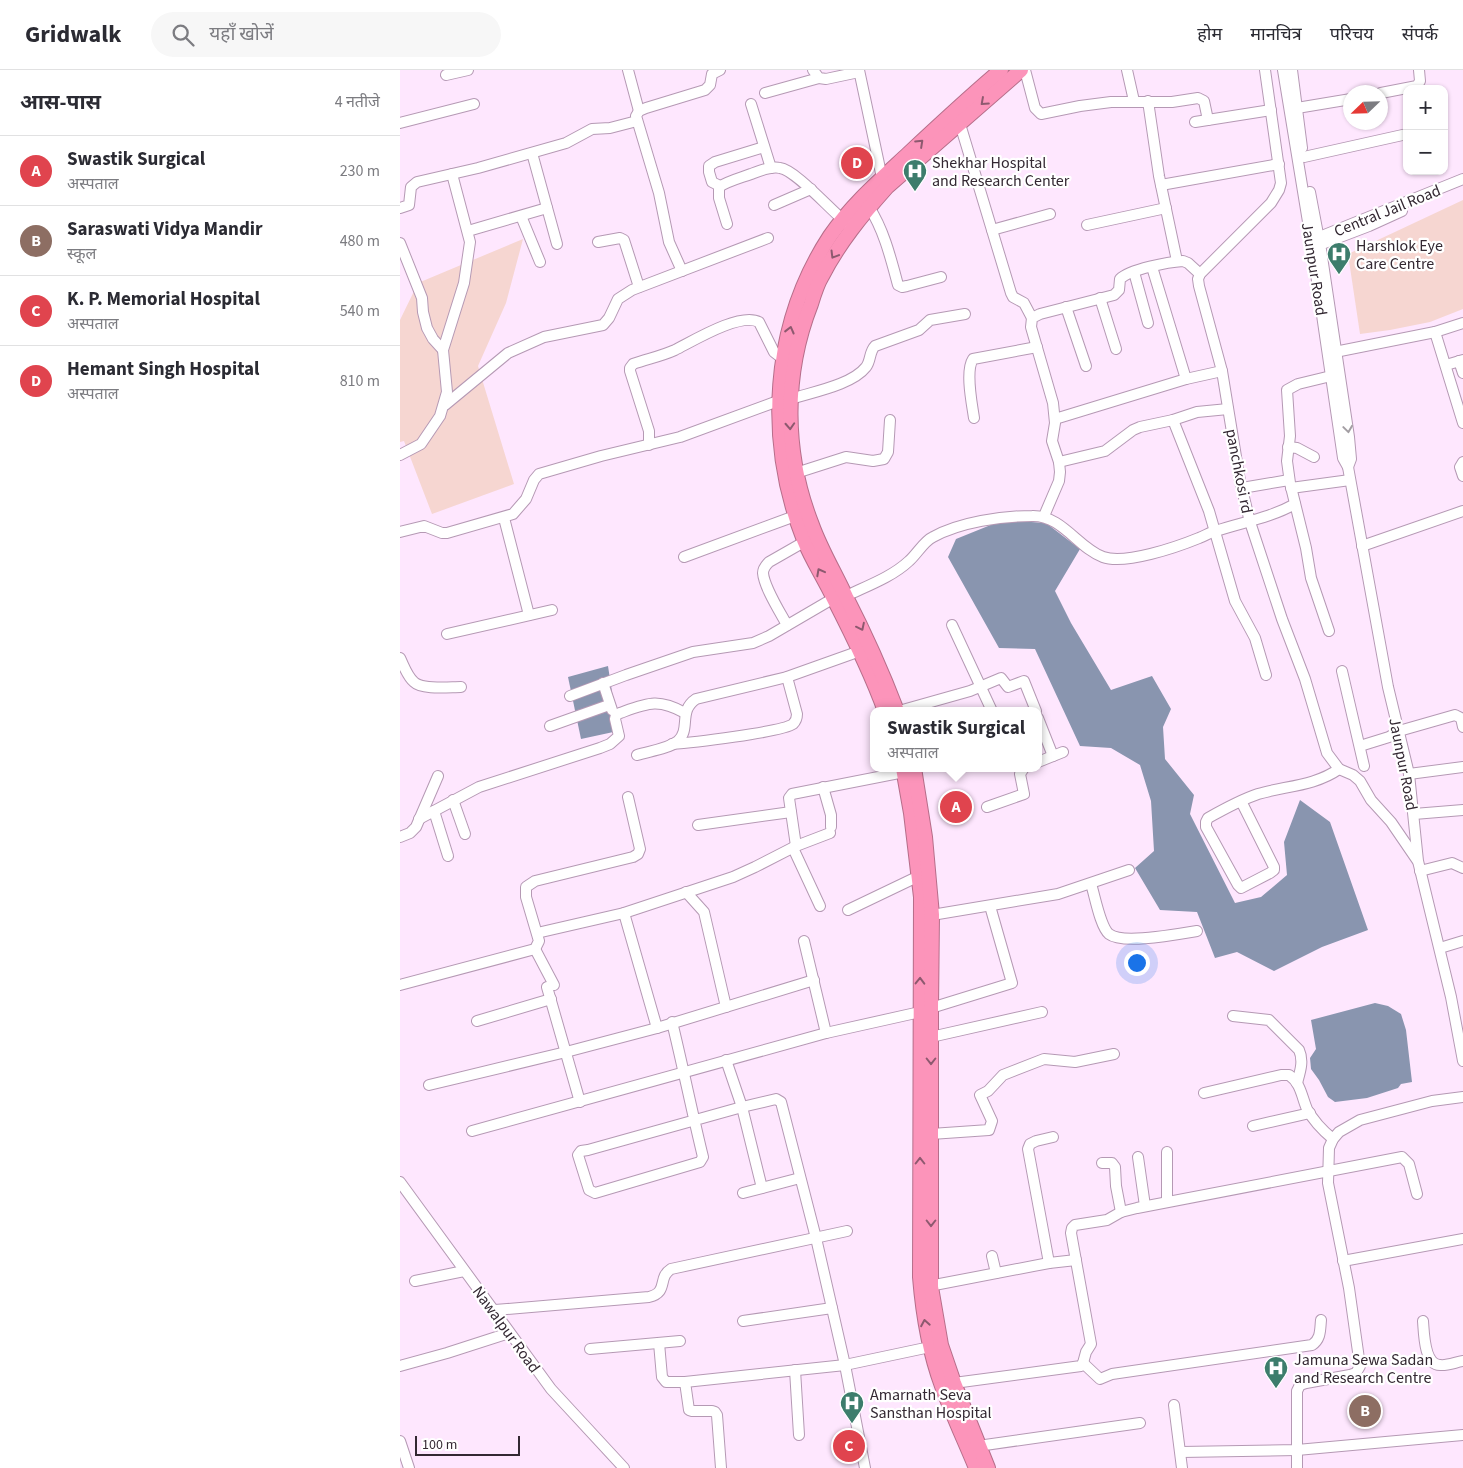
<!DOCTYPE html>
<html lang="hi">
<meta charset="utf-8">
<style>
:root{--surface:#fff;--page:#f7f7f7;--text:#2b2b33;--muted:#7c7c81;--line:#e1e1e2;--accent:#3d7d6c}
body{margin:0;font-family:"Source Sans 3","Noto Sans Devanagari",sans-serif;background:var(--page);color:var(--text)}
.controls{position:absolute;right:15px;top:15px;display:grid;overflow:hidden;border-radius:10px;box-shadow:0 1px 4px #0004}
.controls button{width:45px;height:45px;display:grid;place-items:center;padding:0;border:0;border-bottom:1px solid var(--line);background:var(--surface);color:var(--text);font:25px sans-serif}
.compass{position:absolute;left:943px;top:15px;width:45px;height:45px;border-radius:50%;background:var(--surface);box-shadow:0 1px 4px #0004;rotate:247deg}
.scale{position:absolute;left:15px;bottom:12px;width:105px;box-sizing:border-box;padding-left:5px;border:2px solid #332832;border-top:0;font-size:14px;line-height:18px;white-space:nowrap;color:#332832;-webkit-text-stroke:4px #fff;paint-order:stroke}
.you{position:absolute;left:736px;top:892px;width:18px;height:18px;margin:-12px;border:4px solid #fff;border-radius:50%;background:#1a73e8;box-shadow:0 0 0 8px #1a73e833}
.badge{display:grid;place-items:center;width:32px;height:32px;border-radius:50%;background:var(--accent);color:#fff;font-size:16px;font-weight:700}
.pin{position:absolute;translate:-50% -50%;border:2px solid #fff;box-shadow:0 1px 5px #0006}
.popup{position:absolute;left:470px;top:637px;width:172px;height:65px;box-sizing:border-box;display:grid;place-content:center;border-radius:10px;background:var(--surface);filter:drop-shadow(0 1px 4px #0005);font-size:16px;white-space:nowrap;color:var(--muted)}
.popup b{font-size:19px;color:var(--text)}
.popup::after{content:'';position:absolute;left:50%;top:100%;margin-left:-10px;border:10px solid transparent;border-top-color:var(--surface)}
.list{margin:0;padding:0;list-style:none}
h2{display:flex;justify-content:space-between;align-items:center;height:65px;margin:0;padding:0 20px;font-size:21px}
h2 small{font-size:16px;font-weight:400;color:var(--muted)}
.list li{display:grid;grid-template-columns:32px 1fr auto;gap:15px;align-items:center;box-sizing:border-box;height:70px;padding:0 20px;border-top:1px solid var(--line)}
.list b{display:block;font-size:19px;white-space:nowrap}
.list p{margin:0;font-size:16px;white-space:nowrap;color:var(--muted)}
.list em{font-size:16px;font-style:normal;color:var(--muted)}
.icon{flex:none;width:28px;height:28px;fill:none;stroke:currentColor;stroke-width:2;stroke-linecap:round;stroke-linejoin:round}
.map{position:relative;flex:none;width:1063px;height:1398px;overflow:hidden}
header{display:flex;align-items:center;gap:30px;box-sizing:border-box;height:70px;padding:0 25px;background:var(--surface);border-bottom:1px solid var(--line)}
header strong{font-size:24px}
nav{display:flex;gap:28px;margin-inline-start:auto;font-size:18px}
.search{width:350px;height:45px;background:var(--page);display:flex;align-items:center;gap:12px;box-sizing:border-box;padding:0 18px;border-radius:28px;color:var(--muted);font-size:19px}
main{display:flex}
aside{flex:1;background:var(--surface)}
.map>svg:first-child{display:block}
</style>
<header>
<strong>Gridwalk</strong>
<div class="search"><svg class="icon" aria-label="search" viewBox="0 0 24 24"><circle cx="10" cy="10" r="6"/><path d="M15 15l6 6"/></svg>यहाँ खोजें</div>
<nav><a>होम</a><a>मानचित्र</a><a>परिचय</a><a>संपर्क</a></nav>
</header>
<main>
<aside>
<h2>आस-पास<small>4 नतीजे</small></h2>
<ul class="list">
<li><span class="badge" style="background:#e0444e">A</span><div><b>Swastik Surgical</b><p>अस्पताल</p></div><em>230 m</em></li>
<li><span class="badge" style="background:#8d6e63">B</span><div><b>Saraswati Vidya Mandir</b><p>स्कूल</p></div><em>480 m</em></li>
<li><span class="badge" style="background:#e0444e">C</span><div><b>K. P. Memorial Hospital</b><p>अस्पताल</p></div><em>540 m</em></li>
<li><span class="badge" style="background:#e0444e">D</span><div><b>Hemant Singh Hospital</b><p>अस्पताल</p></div><em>810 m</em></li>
</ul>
</aside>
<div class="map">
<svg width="1063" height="1398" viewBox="0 0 1063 1398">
<rect width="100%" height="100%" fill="#fee7fe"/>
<g fill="#f6d6d1">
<polygon points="1063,130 1063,239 1030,252 990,260 960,264 948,184"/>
<polygon points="123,169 106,233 78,296 114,414 32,444 4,371 0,372 0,250 18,213"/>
</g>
<g fill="#8995af">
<polygon points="603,450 646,453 680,479 655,521 671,553 711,620 752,606 771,639 763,657 765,689 794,725 790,744 835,833 861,827 887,805 884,772 900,730 930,752 968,860 922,877 874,901 837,882 815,888 797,842 760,840 735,798 754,781 751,731 740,695 711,678 680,676 635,579 599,578 548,487 556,469"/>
<polygon points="208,596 218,661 181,669 168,607"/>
<polygon points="975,933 988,936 1001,944 1006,960 1012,1012 1001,1014 998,1018 967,1028 935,1032 928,1027 919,1010 911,999 910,988 916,979 911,950"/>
</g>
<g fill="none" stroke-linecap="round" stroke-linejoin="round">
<g stroke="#b599b4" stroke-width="12">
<g id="minor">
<polyline points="228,0 239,41"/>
<polyline points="413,0 419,8 426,9 459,2"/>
<polyline points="459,0 482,108"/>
<polyline points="625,0 635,38 641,44 680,36 711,32 772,32 798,28 804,31 808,50"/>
<polyline points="727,0 734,31"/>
<polyline points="865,0 881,113 879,120 871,133 800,204 798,209 799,216 822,301 840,411 850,452 882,549 905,609 927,683 939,699 953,705 960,711 971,730 991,752 1017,790"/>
<polyline points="883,0 911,170 943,388 948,397 988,617 1009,704 1018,791 1051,927 1063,991"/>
<polyline points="892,0 902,78"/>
<polyline points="46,5 68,0"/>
<polyline points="365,23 419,8"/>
<polyline points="981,23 1017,16 1020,11 1019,0"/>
<polyline points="748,31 759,106 777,191"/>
<polyline points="351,34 371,98"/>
<polyline points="897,38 951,29"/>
<polyline points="795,52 871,40"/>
<polyline points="0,53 74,34"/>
<polyline points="560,54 611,223 613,227 624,233 632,248"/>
<polyline points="132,83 157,174"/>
<polyline points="904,87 1007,64"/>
<polyline points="761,115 879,94"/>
<polyline points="320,116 312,112 309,102 309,96 315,92 364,77"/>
<polyline points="910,122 921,180 949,367 951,389 948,397"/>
<polyline points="374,135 411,119"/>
<path d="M469 137C484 160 491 189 498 215L502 217 507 216 541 207"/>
<polyline points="0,138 9,135 11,117 17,112 78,98 166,73 192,59 210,58 237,51"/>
<polyline points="121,146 140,192"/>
<path d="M327 154 319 128V117C328 111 340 108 351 104 359 101 371 96 380 98 396 100 433 143 448 154"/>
<polyline points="687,155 766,138"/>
<polyline points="592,160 650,144"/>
<polyline points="68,161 147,138"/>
<polyline points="912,170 1063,109"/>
<polyline points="198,172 220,168 224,170 239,217"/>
<polyline points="0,173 22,228 23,242 27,258 33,269 43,280"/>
<polyline points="914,177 969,156 1002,141"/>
<polyline points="752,197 786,309"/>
<polyline points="282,201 269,172 259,123 236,46 239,41 246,38 305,20 310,15 312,4 320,0"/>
<polyline points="734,202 748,253"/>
<polyline points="700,228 716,279"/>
<polyline points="666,237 686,296"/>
<polyline points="1035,262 1063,353"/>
<polyline points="930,283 1035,262 1063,253"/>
<polyline points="1059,291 1063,303"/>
<polyline points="1046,295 1063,290"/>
<path d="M391 329C412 322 452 315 466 297 471 291 469 282 475 276L519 260 530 250 565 244"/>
<polyline points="45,335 108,283 144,267 203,255 209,248 218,229 232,220 368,168"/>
<path d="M574 348C572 334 565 301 573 289L637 277"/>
<polyline points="655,349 786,309 822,301"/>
<polyline points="773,350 809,441 835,531 855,568 866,605"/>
<path d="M249 375V361L230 301V298L233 294C247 289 262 286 275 280 293 271 340 242 359 252L374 282 383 289"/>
<polyline points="888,377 897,378 914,387"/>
<polyline points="0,385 21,374 40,346 47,322 43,280 64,213 70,172 52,104"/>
<polyline points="659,392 705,381 733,360 740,357 773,350 797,342 828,339"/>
<polyline points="1063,392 1060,397 1063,406"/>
<polyline points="396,403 446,387 473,391 484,389 488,382 490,350"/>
<polyline points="842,418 889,410"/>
<polyline points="891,418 950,410"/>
<path d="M644 446 659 411 660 402 659 392 652 371 655 353 653 333 631 257 632 248 640 244 714 225 719 220 720 209C730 199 769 192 783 191L788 193 800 204"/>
<polyline points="104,448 129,545"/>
<polyline points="0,462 24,456 42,463 47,463 113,444 126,429 134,410 139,404 201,386 280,367 378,331"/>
<polyline points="962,476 1063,441"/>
<polyline points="284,487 395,446"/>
<path d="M446 526C467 516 492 507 509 491 517 484 524 471 533 467 560 452 602 446 632 446 662 445 678 478 703 487 725 495 777 477 799 468 805 466 810 462 816 461 843 452 870 448 895 434"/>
<path d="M387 555C380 542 364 517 363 503 363 498 366 495 369 492L404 472"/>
<polyline points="552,555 592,641"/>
<polyline points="929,561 911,508 906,478 890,413 887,391 890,366 887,320 898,314 931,306"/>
<polyline points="47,564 152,540"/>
<path d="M0 588C4 596 7 606 14 612 22 620 49 617 61 617"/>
<polyline points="942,601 964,696"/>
<polyline points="203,613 212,640"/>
<polyline points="170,626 226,605 293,582 353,573 369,566 434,528"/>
<polyline points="499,641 570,621 601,608 608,617 624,611 636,641"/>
<polyline points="638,648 653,686"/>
<polyline points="150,656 209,635"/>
<path d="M272 674C290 673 382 662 393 654 396 651 397 648 397 644L387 607"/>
<polyline points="960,676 989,667 999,661 1055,645 1061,648 1063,657"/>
<path d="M237 685C250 681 268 679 278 671 291 659 278 641 296 629L387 607 460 581"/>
<polyline points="638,692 663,682"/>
<polyline points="1009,704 1063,697"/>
<polyline points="423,717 431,745 431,757"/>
<polyline points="53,730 65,764"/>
<path d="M841 731 874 797V800L870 803 841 818 838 815 806 757V752L808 748C824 739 840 730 858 724 885 716 915 716 939 699"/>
<polyline points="587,737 624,724 620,704 624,698"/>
<polyline points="34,741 48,786"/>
<polyline points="1014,744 1063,740"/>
<path d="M19 749 79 717 200 678 210 674 219 666 215 649 216 645 220 643C248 633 258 628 285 643"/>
<polyline points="298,755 391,742"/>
<polyline points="0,767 10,763 16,757 38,706"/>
<polyline points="396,776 389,728 392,724 504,702"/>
<polyline points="393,778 420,836"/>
<polyline points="1020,801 1052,793 1063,798"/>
<path d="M691 814C695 826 700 856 709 864 723 875 778 864 797 861"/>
<polyline points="286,822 304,842 326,937"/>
<polyline points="448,840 519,806"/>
<polyline points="532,845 658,824 729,800"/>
<polyline points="137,863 224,843"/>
<polyline points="404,871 426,963"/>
<polyline points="1040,878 1063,871"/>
<polyline points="135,879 154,915"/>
<polyline points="0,915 135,879 139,871 126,827 126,817 135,811 233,787 238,784 240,779 228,727"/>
<polyline points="147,917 180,1032"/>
<polyline points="531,938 612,913 590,836"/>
<path d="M833 946 869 950 899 980C904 991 900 1002 897 1013"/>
<polyline points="77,951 151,929"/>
<path d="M272 952C283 997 292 1042 303 1087L300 1092 195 1123 189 1120 178 1085 181 1081 188 1080 342 1037 376 1029 381 1032 416 1168 445 1295 465 1398"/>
<polyline points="257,958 224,843 333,807 355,797 396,776 430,763"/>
<polyline points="531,967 642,942"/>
<polyline points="326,990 342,1037 362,1118"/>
<polyline points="29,1015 166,982 257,958 414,910"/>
<path d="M804 1023 881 1005H889C901 1013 902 1028 907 1039 914 1052 922 1060 933 1069"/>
<polyline points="853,1056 910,1043"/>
<polyline points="72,1061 426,963 520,942"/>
<polyline points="531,1064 589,1060 592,1051 580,1025 588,1021 603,1005 644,989 675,992 714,984"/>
<polyline points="767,1082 767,1132"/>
<polyline points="738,1087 745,1136"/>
<polyline points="702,1093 712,1093 715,1097 716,1116 721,1142"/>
<polyline points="0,1112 151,1319 224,1398"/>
<polyline points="343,1123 400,1108"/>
<polyline points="592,1186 596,1203"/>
<polyline points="943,1191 1063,1169"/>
<polyline points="649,1193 628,1079 630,1074 636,1071 653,1067"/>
<polyline points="15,1211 64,1201"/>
<polyline points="524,1217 649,1193 676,1190"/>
<path d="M95 1240 249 1227C269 1222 257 1208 271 1199L447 1161"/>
<polyline points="343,1251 432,1238"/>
<path d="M1023 1251C1024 1263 1024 1295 1040 1295 1047 1296 1056 1292 1063 1291"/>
<polyline points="259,1273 262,1307 266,1312 285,1312 445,1295 530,1277"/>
<polyline points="190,1279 280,1271"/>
<path d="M683 1293 700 1309 712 1304 912 1275C921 1269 920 1260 921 1250"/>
<polyline points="0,1296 47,1283 109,1263"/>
<polyline points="395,1300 399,1365"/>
<polyline points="285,1312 289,1340 292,1341 312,1341 315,1342 317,1345 321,1398"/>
<polyline points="554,1313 681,1296 683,1293 686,1282 691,1274 671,1163 672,1158 675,1155 707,1150 721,1142 737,1138 1002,1087 1009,1094 1017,1124"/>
<polyline points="774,1335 782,1398"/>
<polyline points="0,1371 9,1398"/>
<polyline points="578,1376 740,1353"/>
<polyline points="781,1382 897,1380 1063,1365"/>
<polyline points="897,1398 897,1321 900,1315 906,1313 950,1305 956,1303 960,1296 949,1218 928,1113 929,1078 933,1069 939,1062 960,1050 1032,1031 1063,1027"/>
</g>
</g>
<g stroke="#b66e8a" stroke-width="16">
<g id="highway">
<path d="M485 641C471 602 452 564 433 527 424 508 412 490 404 470 365 371 371 256 430 166 451 135 481 109 508 84 539 55 569 27 601 0"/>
<path d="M497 641C482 602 465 564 446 527 435 503 421 480 412 455 384 384 383 305 411 234 414 224 417 214 422 206 439 173 462 145 487 117L621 0"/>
<path d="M503 698 511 743 521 827 520 1207C523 1244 529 1281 542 1316 552 1344 565 1371 576 1398"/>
<polyline points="514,698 525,767 532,845 531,938 531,1217 541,1275 554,1313 588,1398"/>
</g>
</g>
<use href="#minor" stroke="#fff" stroke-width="10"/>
<use href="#highway" stroke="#fc94ba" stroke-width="14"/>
</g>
<defs><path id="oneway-chevron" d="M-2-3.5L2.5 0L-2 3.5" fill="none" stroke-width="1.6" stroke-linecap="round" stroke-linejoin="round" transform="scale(1.25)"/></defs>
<g stroke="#8d596f">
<use href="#oneway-chevron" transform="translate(584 32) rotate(138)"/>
<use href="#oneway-chevron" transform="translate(520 73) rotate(-43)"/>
<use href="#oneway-chevron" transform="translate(434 185) rotate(121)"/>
<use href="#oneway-chevron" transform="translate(390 260) rotate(-76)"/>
<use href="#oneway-chevron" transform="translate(390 356) rotate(87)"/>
<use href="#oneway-chevron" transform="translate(420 502) rotate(-118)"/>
<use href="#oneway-chevron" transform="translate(461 557) rotate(64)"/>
<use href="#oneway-chevron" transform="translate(520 911) rotate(-89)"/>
<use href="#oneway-chevron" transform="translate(531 991) rotate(90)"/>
<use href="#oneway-chevron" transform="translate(520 1091) rotate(-90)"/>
<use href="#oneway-chevron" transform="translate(531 1153) rotate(90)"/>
<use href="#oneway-chevron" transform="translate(525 1253) rotate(-100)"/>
</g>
<use stroke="#a39ea3" href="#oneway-chevron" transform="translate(948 359) rotate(82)"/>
<defs>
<g id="hospital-pin" transform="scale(1.25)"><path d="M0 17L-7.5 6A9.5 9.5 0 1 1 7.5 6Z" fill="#3d7d6c" stroke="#fff"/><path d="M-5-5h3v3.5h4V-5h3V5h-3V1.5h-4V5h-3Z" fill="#fff"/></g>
</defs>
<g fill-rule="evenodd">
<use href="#hospital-pin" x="515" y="101"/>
<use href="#hospital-pin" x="939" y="184"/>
<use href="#hospital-pin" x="876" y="1298"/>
<use href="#hospital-pin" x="452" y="1333"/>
</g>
<g text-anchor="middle" stroke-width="4.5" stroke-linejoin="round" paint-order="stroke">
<g font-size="16" fill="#332832" stroke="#fff" text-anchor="start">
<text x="532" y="98">Shekhar Hospital<tspan x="532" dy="18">and Research Center</tspan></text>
<text x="956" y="181">Harshlok Eye<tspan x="956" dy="18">Care Centre</tspan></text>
<text x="894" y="1295">Jamuna Sewa Sadan<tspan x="894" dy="18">and Research Centre</tspan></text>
<text x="470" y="1330">Amarnath Seva<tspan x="470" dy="18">Sansthan Hospital</tspan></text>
</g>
<g font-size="16" fill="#332832" stroke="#fff">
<text transform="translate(987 140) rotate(-22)" y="6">Central Jail Road</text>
<text transform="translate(915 199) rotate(81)" y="6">Jaunpur Road</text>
<text transform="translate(840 401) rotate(79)" y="6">panchkosi rd</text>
<text transform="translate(1004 694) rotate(79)" y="6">Jaunpur Road</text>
<text transform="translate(107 1259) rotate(54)" y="6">Nawalpur Road</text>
</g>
</g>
</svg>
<div class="controls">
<button>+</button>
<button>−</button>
</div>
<svg class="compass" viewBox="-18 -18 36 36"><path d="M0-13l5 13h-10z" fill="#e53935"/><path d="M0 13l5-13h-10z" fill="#7c7c81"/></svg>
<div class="scale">100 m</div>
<div class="you"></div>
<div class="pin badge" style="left:556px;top:737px;background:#e0444e">A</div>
<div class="popup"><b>Swastik Surgical</b>अस्पताल</div>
<div class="pin badge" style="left:965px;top:1341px;background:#8d6e63">B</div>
<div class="pin badge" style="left:449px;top:1376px;background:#e0444e">C</div>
<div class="pin badge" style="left:457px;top:93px;background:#e0444e">D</div>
</div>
</main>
